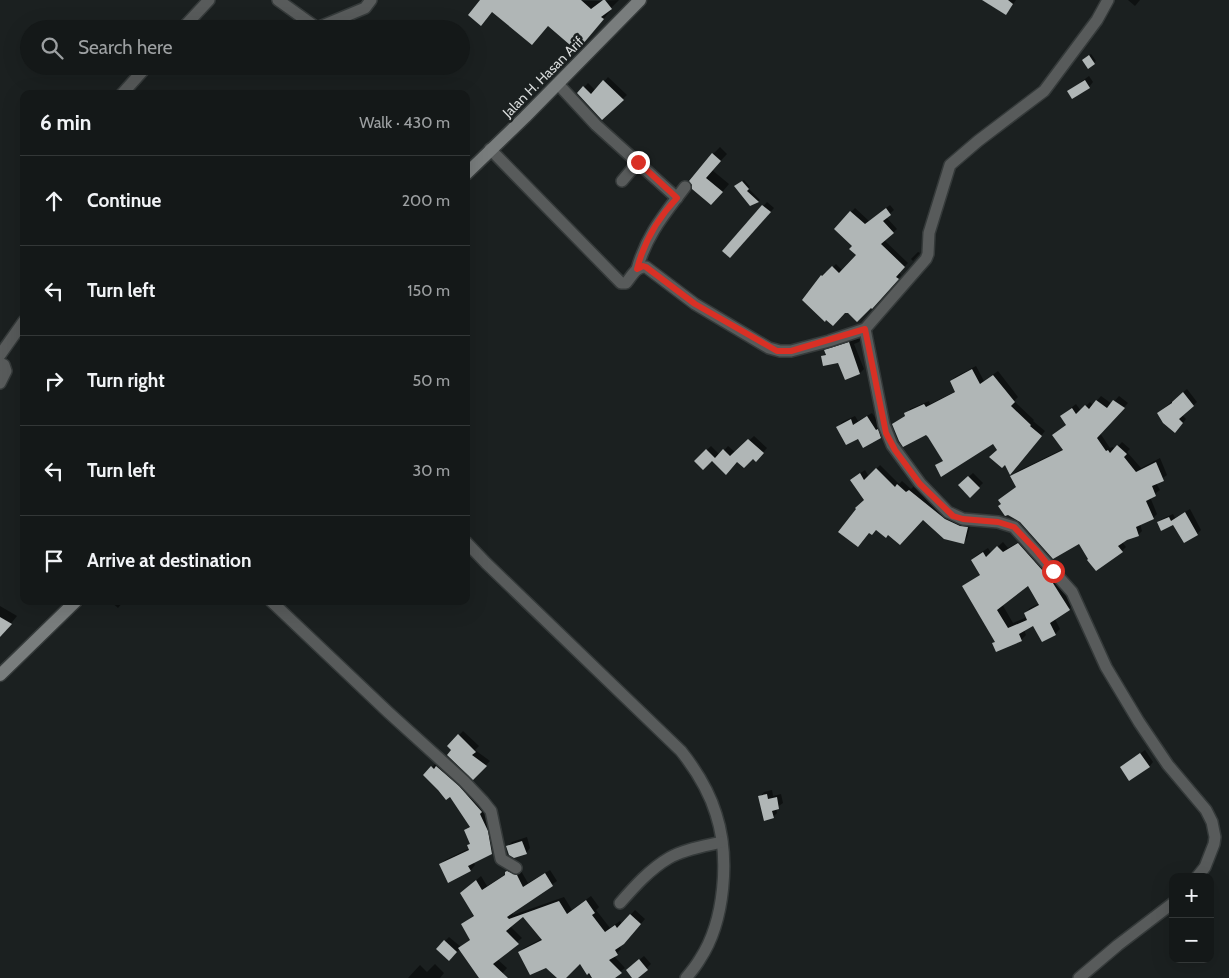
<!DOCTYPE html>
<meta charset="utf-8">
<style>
:root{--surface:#141818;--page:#1d2121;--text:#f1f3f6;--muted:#9da0a2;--line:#333737}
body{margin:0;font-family:Cabin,sans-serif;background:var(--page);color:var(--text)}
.controls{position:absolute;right:15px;bottom:15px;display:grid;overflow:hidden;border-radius:10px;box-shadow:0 5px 20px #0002}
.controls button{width:45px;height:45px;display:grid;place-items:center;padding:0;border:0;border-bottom:1px solid var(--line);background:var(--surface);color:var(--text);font:25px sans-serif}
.stop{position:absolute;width:15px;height:15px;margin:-11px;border:4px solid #d93025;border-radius:50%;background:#fff}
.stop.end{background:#d93025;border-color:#fff;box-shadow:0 1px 5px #0008}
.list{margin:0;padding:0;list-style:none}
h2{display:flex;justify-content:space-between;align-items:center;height:65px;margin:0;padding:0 20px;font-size:21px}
h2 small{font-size:16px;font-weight:400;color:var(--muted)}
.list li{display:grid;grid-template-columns:32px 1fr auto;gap:15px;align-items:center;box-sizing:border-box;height:90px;padding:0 20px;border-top:1px solid var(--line)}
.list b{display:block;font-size:19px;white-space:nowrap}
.list em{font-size:16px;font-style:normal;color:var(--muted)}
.icon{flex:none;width:28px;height:28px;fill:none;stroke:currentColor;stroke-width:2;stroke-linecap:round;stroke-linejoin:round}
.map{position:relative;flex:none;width:1229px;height:978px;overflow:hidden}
.search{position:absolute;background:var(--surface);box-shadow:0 5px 20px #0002;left:20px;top:20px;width:450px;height:55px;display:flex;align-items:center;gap:12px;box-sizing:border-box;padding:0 18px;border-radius:28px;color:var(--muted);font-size:19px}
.panel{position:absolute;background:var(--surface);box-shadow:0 5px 20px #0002;left:20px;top:90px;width:450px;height:515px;border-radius:10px}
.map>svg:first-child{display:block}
</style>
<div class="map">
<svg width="1229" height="978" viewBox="0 0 1229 978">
<rect width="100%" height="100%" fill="#1b2020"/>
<g fill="#0007" fill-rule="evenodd">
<polygon points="483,0 600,1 619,0 610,9 611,10 585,41 549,25"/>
<polygon points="990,0 1016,0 1009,10"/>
<polygon points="1128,0 1140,0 1135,6"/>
<polygon points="1091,54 1096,61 1088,67 1085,58"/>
<polygon points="1089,76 1093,82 1089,87 1069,91"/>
<polygon points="608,77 627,95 602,118 579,93 588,83 596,91"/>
<polygon points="720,147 727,154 712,170 729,184 718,197 693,189 713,154"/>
<polygon points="744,180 750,187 748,188 760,200 758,201 750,204 735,186"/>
<polygon points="767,202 774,208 734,253 724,251"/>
<polygon points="890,205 894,210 886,217 897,229 884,240 908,263 899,272 901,275 876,304 848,312 822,276 825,272 827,273 836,264 843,271 858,255 854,246 835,229 855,208 869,221"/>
<polygon points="918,252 920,253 913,261 911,259"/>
<polygon points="861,338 859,342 854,344 864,369 860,373 845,378 839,361 823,357 830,346"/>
<polygon points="976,366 984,381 998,371 1018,397 1014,401 1034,420 1033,421 1045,431 1014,469 993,443 937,466 944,460 927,434 893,424 906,415 910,409 929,401 930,404 956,391 951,381 955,377"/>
<polygon points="1187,389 1197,402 1182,415 1186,419 1179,428 1158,413"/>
<polygon points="1101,396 1112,404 1119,396 1128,403 1100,433 1110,448 1113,447 1115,450 1122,442 1130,449 1127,452 1141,468 1160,458 1167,475 1156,483 1160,490 1150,497 1157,514 1153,518 1140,524 1142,531 1138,535 1122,542 1126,547 1122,551 1080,543 1020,521 1017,487 1012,476 1016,472 1063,449 1058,431 1067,424 1061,416 1076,404 1081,411 1090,402 1093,405"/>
<polygon points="872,413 885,432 880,437 859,438 838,427 842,422 855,416 858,421"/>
<polygon points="754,436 767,448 756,460 753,457 737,461 712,460 695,461 711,446 720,455 728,446 736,453"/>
<polygon points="880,465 899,484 902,481 911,489 914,486 949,515 971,523 967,538 963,542 923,519 866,500 856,476 865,470 869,477"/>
<polygon points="973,473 983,483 970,496 960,485"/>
<polygon points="1190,509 1201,530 1197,534 1173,524 1158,522 1162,519 1173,514 1175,518"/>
<path d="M1024 539 1075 604 1055 619 1060 629 1055 634 1034 624 1024 630 1026 635 1021 640 996 641 964 586 981 574 972 560 977 555 988 548 991 553 1003 542 1008 548ZM1028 585 1040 603 1030 608 1025 613 1027 617 1013 623 1002 604Z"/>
<polygon points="110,601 124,601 118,608"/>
<polygon points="0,606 17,616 0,637"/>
<polygon points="463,731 479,746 475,750 490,761 473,778 449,746"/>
<polygon points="1145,750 1153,762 1149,767 1122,767"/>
<polygon points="436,763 442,763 484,810 492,827 496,849 492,853 473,862 475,865 471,870 448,881 440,865 445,860 470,848 471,843 465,830 470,826 450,795 425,775"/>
<polygon points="772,790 773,796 781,794 783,803 776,808 777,813 773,817 760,797 764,792"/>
<polygon points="527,837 530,848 526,853 507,847 512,842"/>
<polygon points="512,867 521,871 528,883 550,870 557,881 512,912 513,915 564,897 572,910 591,896 599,907 596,910 610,928 620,921 622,924 635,910 645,919 629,937 619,945 621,949 614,956 625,968 612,978 591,978 580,962 564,978 559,978 547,966 520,952 524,948 543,938 523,916 510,926 522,938 497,959 507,968 498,978 481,978 460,949 449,959 437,949 449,937 461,947 471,939 463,924 474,915 466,889 481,876 487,886 506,874"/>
<polygon points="644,956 651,964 636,978 634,978 632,966"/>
<polygon points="435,964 444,973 440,978 408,978 420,965 427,972"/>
</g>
<g fill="#b0b6b6" fill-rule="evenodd">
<polygon points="480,0 581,0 591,9 603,0 605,0 612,9 601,17 604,19 577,51 548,26 532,45 492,12 481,26 468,15"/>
<polygon points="982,0 1008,0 1013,4 1006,15"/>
<polygon points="1089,55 1095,64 1088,69 1082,60"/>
<polygon points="603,80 624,100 602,120 577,93 583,86 591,94"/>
<polygon points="1085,80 1090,88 1072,99 1067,91"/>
<polygon points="712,153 721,161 706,178 723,192 711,205 692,189 692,185 689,181"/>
<polygon points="742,181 749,189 747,191 759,202 750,206 734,186"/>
<polygon points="762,205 771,212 730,258 722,251"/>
<polygon points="886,208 891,215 883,221 894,233 881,244 905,267 896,277 899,279 872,309 871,308 857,322 848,313 845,313 833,326 826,320 825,322 802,300 821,275 822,276 832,266 839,273 856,255 849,249 852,246 834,229 850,211 865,224"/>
<polygon points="849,342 860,374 845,380 838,363 823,366 821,356 826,355 824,350"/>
<polygon points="972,369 980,384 993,375 1015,402 1011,406 1031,425 1030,426 1042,436 1010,475 1005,465 1002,468 989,457 997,450 993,444 941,477 935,465 943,461 928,437 926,435 903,447 899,441 892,424 905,416 904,413 924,404 926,407 955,392 950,381"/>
<polygon points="1183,392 1194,406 1179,419 1183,423 1175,433 1163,423 1157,413 1172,403 1172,402"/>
<polygon points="1096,400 1107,408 1113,400 1125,408 1097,438 1106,451 1108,450 1110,453 1117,445 1127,454 1124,457 1136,472 1156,462 1164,481 1152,486 1156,496 1146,501 1154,519 1136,527 1139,536 1127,540 1118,546 1123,552 1096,571 1087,560 1088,559 1079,544 1053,559 1020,522 1008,515 1005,516 998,506 1001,504 998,500 1016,487 1010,476 1063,450 1052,435 1066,425 1060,416 1072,408 1076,414 1085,405 1089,409"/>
<polygon points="867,416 876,430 878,429 881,438 863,448 858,439 846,445 836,427 851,419 853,425"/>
<polygon points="748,439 764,453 756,462 753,459 744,468 737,462 726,475 712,461 703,470 694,461 706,449 715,458 723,449 730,456"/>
<polygon points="876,468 895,487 897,484 906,492 909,490 945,519 960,526 968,527 964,544 944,539 923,520 900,545 888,535 886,538 876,530 872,535 869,533 858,547 838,532 856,509 855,508 864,500 850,480 860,473 864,480"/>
<polygon points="968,476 980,488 970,498 958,485"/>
<polygon points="1185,512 1198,535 1184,543 1173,525 1161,531 1157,522 1169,517 1171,521"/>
<path d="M1018 543 1051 580 1070 610 1050 623 1056 635 1042 642 1033 626 1019 634 1022 641 996 652 992 643 995 642 962 586 980 575 971 560 983 552 986 557 997 546 1003 552ZM1028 586 1039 605 1024 613 1027 620 1008 628 997 610Z"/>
<polygon points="0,617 12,624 0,637"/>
<polygon points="458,734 476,752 472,755 487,766 473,780 447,755 451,750 447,746"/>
<polygon points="1140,753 1150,767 1129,781 1120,767"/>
<polygon points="431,766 434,769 436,766 459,786 482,812 480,814 488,831 492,854 468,866 471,871 448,883 439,864 469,850 467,845 470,844 464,830 470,827 450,797 446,800 438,790 423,775"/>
<polygon points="767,794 768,799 777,797 779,809 772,811 774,818 764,821 758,796"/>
<polygon points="522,841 527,854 514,858 509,855 506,846"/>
<polygon points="507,871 517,875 523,887 545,873 553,886 507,917 509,919 559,901 567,914 586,900 595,913 592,915 605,932 615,925 617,928 630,914 641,924 624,944 615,950 618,955 609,960 622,973 615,978 592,978 589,973 587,975 580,964 566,978 557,978 546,968 530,975 518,952 542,940 523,917 506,931 519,944 493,964 508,978 479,978 458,948 470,940 461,924 474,916 460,893 476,880 482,890 505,875 505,872"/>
<polygon points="444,940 457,952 449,961 436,949"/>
<polygon points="639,959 648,970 638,978 632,978 626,970"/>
</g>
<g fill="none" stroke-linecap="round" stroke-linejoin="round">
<g stroke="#353a3a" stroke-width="14">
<g id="street">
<polyline points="278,0 317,28 365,8 371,0"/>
<polyline points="182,29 209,0"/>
<polyline points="558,84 596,125 677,198"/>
<polyline points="122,94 147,66"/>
<path d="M490 149 621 283H626C632 276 636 266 646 267L695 304 769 348 780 351H791L829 341 865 329 926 259 928 254 929 233 950 165 978 141 1044 91 1097 20 1108 0"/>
<polyline points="622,181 638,162"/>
<path d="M637 269C647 234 664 215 685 187"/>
<polyline points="865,329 884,425 892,445 920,483 948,512 963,519 998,522 1014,527 1072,592 1106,667 1139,722 1168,765 1206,810 1212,822 1215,837 1214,844 1205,867 1197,877"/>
<polyline points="0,355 24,321"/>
<polyline points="0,363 4,365 6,371 0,383"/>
<path d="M466 542 486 563 681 751C696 770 709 791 716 814 730 857 725 921 700 959 696 966 691 972 686 978"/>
<polyline points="271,601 388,712 464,781 483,801 491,811 501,859 516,868"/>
<path d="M620 903C634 887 650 869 669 858 684 849 705 846 722 842"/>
<polyline points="1079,978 1118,945 1173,903"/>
</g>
</g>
<g stroke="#353a3a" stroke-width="15">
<g id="secondary">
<polyline points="466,174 525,117 640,0"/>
<polyline points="0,675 76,601"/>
</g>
</g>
<use href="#street" stroke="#585b5b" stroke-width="11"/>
<use href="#secondary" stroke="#797d7d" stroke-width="12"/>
</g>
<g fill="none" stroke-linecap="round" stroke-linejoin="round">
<path stroke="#d93025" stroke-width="6" d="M638 162 677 198C658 218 644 242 637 269L643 266 646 267 695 304 777 351H791L865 329 886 433 895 450 920 484 953 516 963 519 998 522 1014 527 1036 550 1053 571"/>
</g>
<g text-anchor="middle" stroke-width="5" stroke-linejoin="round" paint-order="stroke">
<g font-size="14" fill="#d7dada" stroke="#1b2020">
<text transform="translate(543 77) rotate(-45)" y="5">Jalan H. Hasan Arif</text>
</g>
</g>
</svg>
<div class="controls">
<button>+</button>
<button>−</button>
</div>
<div class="stop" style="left:1053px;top:571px"></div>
<div class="stop end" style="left:638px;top:162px"></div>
<div class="search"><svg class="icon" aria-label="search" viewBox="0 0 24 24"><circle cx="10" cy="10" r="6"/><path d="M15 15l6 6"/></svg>Search here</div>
<section class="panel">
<h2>6 min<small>Walk · 430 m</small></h2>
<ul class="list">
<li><svg class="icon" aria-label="ahead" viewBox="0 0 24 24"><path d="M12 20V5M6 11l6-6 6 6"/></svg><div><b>Continue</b></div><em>200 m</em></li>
<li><svg class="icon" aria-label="left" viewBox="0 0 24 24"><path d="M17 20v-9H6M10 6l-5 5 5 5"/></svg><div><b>Turn left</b></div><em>150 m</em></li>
<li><svg class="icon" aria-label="right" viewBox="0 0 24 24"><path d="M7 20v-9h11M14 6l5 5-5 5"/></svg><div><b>Turn right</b></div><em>50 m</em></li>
<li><svg class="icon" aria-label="left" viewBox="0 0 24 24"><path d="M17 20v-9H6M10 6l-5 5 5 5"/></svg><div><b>Turn left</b></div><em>30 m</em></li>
<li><svg class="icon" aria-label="arrive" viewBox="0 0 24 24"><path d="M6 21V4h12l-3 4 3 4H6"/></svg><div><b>Arrive at destination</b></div></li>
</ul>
</section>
</div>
